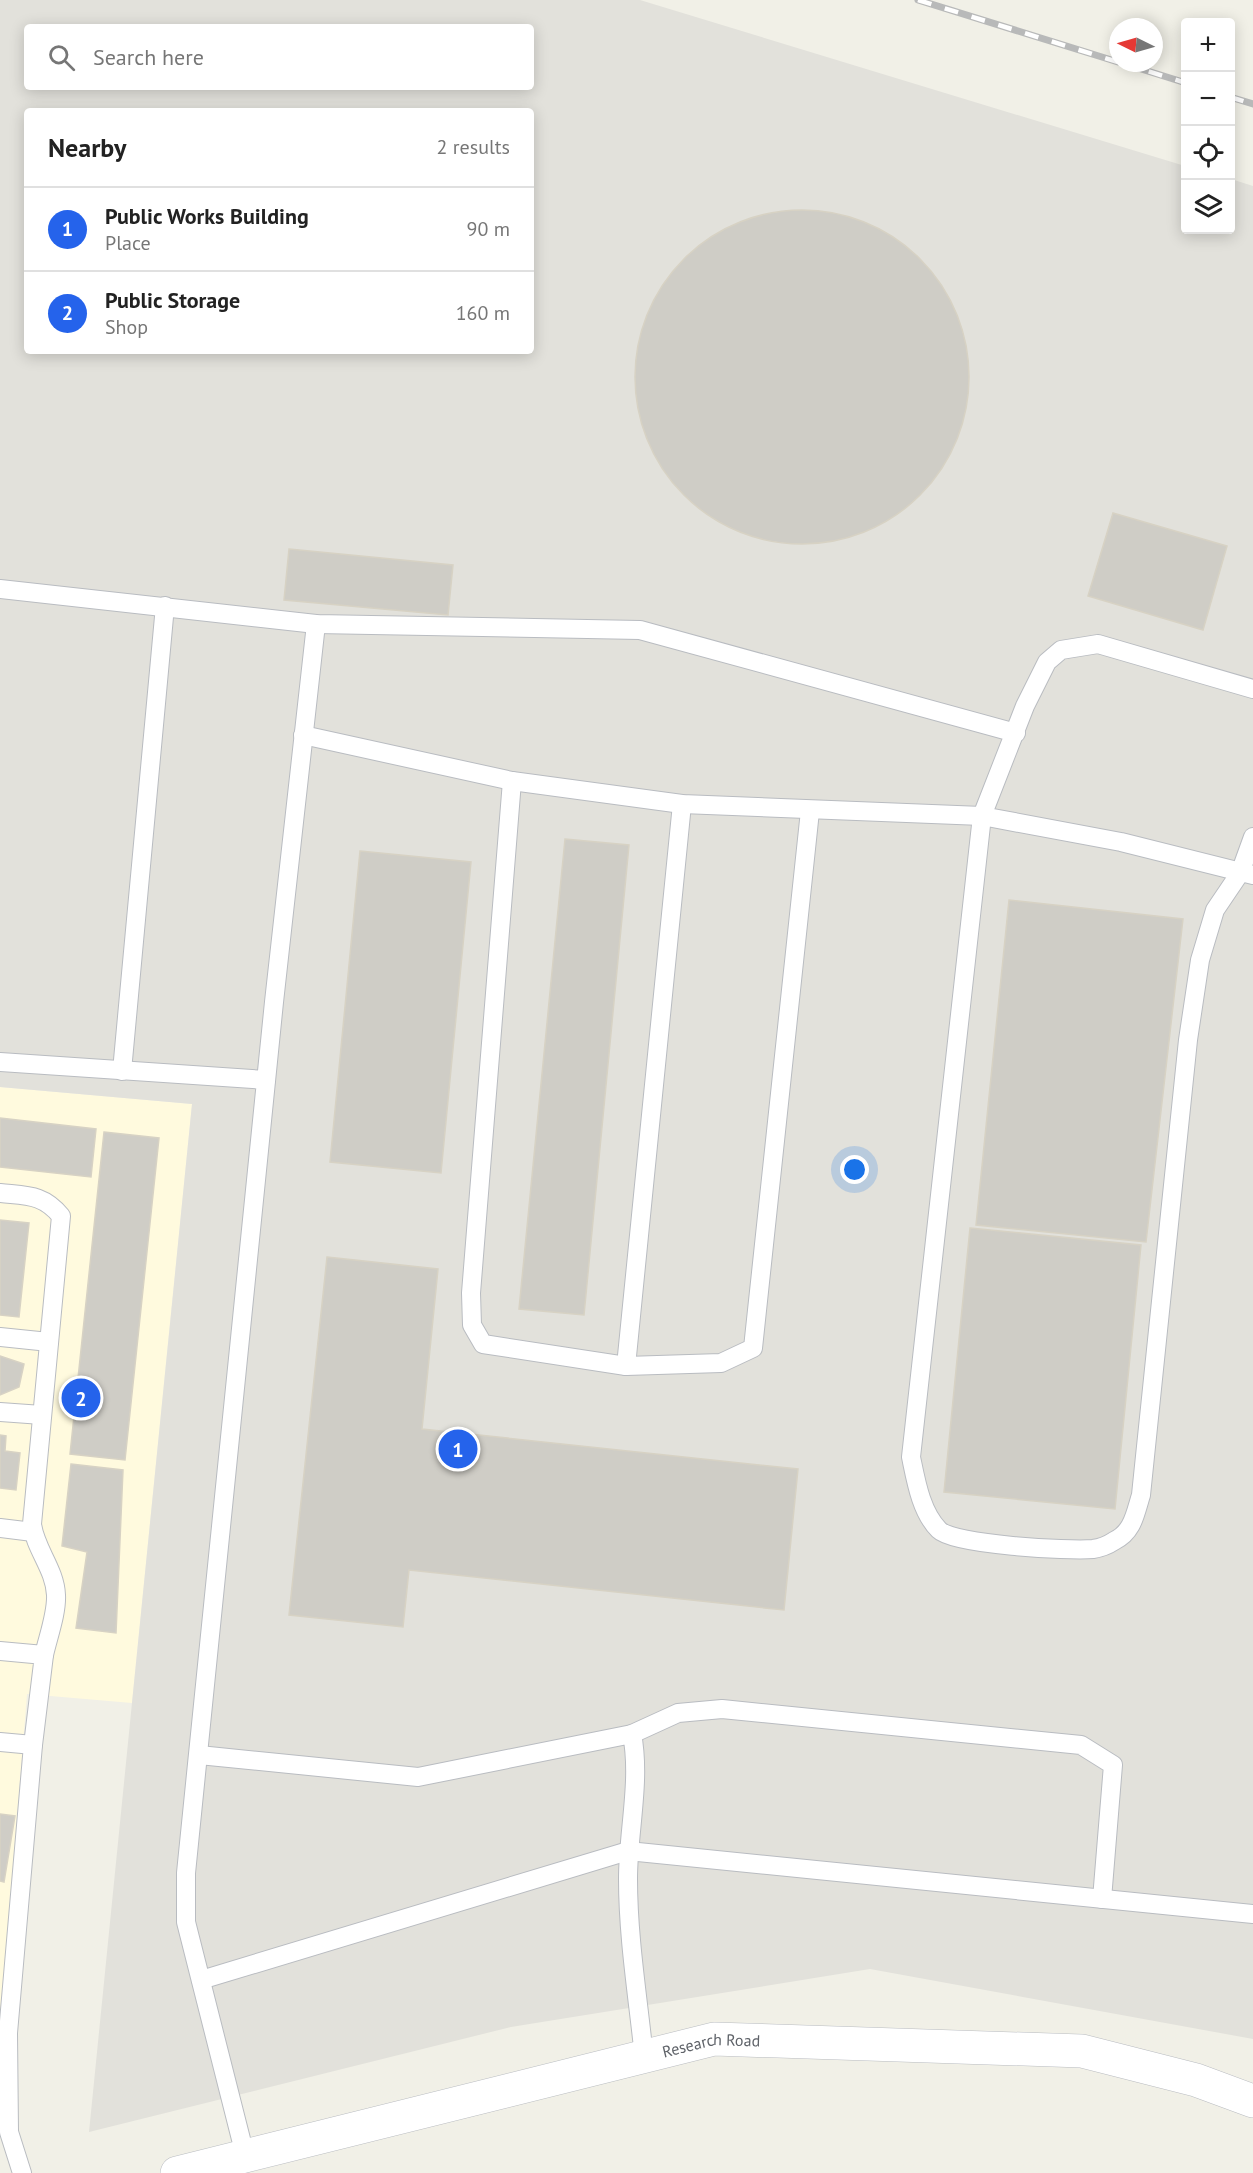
<!DOCTYPE html>
<meta charset="utf-8">
<style>
:root{--surface:#fff;--page:#f6f6f6;--text:#222;--muted:#767676;--line:#e0e0e0;--accent:#2563eb}
body{margin:0;font-family:"PT Sans",sans-serif;background:var(--page);color:var(--text)}
.controls{position:absolute;right:18px;top:18px;display:grid;overflow:hidden;border-radius:6px;box-shadow:0 3px 15px #0003}
.controls button{width:54px;height:54px;display:grid;place-items:center;padding:0;border:0;border-bottom:2px solid var(--line);background:var(--surface);color:var(--text);font:30px sans-serif}
.compass{position:absolute;left:1109px;top:18px;width:54px;height:54px;border-radius:50%;background:var(--surface);box-shadow:0 3px 15px #0003;rotate:275deg}
.you{position:absolute;left:855px;top:1170px;width:21px;height:21px;margin:-15px;border:4px solid #fff;border-radius:50%;background:#1a73e8;box-shadow:0 0 0 9px #1a73e833}
.badge{display:grid;place-items:center;width:39px;height:39px;border-radius:50%;background:var(--accent);color:#fff;font-size:20px;font-weight:700}
.pin{position:absolute;translate:-50% -50%;border:3px solid #fff;box-shadow:0 2px 6px #0006}
.list{margin:0;padding:0;list-style:none}
h2{display:flex;justify-content:space-between;align-items:center;height:78px;margin:0;padding:0 24px;font-size:26px}
h2 small{font-size:20px;font-weight:400;color:var(--muted)}
.list li{display:grid;grid-template-columns:39px 1fr auto;gap:18px;align-items:center;box-sizing:border-box;height:84px;padding:0 24px;border-top:2px solid var(--line)}
.list b{display:block;font-size:22px;white-space:nowrap}
.list p{margin:0;font-size:20px;white-space:nowrap;color:var(--muted)}
.list em{font-size:20px;font-style:normal;color:var(--muted)}
.icon{flex:none;width:33px;height:33px;fill:none;stroke:currentColor;stroke-width:2;stroke-linecap:round;stroke-linejoin:round}
.map{position:relative;flex:none;width:1253px;height:2173px;overflow:hidden}
.search{position:absolute;background:var(--surface);box-shadow:0 3px 15px #0003;left:24px;top:24px;width:510px;height:66px;display:flex;align-items:center;gap:15px;box-sizing:border-box;padding:0 21px;border-radius:6px;color:var(--muted);font-size:22px}
.panel{position:absolute;background:var(--surface);box-shadow:0 3px 15px #0003;left:24px;top:108px;width:510px;height:246px;border-radius:6px}
.map>svg:first-child{display:block}
</style>
<div class="map">
<svg width="1253" height="2173" viewBox="0 0 1253 2173">
<rect width="100%" height="100%" fill="#f1f0e7"/>
<polygon fill="#fffade" points="0,1087 192,1104 132,1703 27,1694 0,2031"/>
<path fill="#e2e1db" fill-rule="evenodd" d="M0 0H640L1185 166 1186 230H1230L1231 179 1253 186V2039L870 1969 511 2027 89 2132 192 1104 0 1087ZM27 27H531V87H27ZM27 111H531V351H27Z"/>
<g fill="#cfcdc6" stroke="#d7d2c4" stroke-width="1.5">
<circle cx="802" cy="377" r="167"/>
<polygon points="1113,513 1227,546 1203,630 1088,596"/>
<polygon points="289,549 453,565 448,615 284,600"/>
<polygon points="565,839 629,845 584,1315 519,1309"/>
<polygon points="360,851 471,862 441,1173 330,1162"/>
<polygon points="1009,900 1183,919 1146,1242 976,1225"/>
<polygon points="0,1118 96,1129 91,1177 0,1167"/>
<polygon points="104,1132 159,1138 125,1460 70,1454"/>
<polygon points="0,1220 29,1223 19,1317 0,1315"/>
<polygon points="970,1228 1141,1245 1115,1509 944,1492"/>
<polygon points="327,1257 438,1269 422,1429 798,1469 784,1610 409,1570 403,1627 289,1615"/>
<polygon points="0,1356 24,1364 19,1387 0,1395"/>
<polygon points="0,1435 6,1436 5,1451 20,1453 16,1490 0,1488"/>
<polygon points="71,1464 123,1470 116,1633 76,1628 87,1552 62,1546"/>
<polygon points="0,1814 15,1816 4,1882 0,1881"/>
</g>
<g fill="none" stroke-linecap="round" stroke-linejoin="round">
<g stroke="#b9bcc1" stroke-width="20">
<g id="lane">
<polyline points="0,589 316,624 640,630 1016,733"/>
<path d="M1253 689 1098 644 1061 650 1047 662 1025 706 982 816 911 1457C916 1481 921 1512 939 1530 954 1545 1068 1551 1093 1549 1100 1548 1108 1545 1114 1541 1133 1532 1135 1514 1141 1495L1188 1040 1200 960 1215 910 1240 873 1253 837"/>
<polyline points="303,735 512,781 682,804 982,816 1121,842 1253,875"/>
<polyline points="512,781 471,1293 472,1325 483,1344 626,1366 721,1363 753,1348 810,811"/>
<polyline points="0,1062 266,1080"/>
<polyline points="122,1071 165,606"/>
<path d="M0 1193C27 1196 43 1194 61 1216L32 1524C35 1549 55 1569 56 1595 57 1613 48 1637 44 1655"/>
<polyline points="0,1337 49,1342"/>
<polyline points="626,1366 682,804"/>
<polyline points="0,1412 42,1415"/>
<polyline points="0,1528 33,1532"/>
<polyline points="0,1651 44,1655 33,1745 8,2033 9,2132 22,2173"/>
<polyline points="632,1734 678,1713 722,1709 1081,1745 1113,1765 1102,1899"/>
<polyline points="0,1742 33,1745"/>
<path d="M199 1755 418 1777 632 1734C641 1781 628 1831 628 1879 628 1938 638 1998 644 2057"/>
<polyline points="201,1980 628,1851 1253,1914"/>
<polyline points="245,2155 186,1922 186,1873 274,1002 316,624"/>
</g>
</g>
<g stroke="#b9bcc1" stroke-width="34">
<g id="street">
<path id="s1" d="M177 2173 714 2039 1082 2051 1196 2080 1253 2101"/>
</g>
</g>
<use href="#lane" stroke="#fff" stroke-width="18"/>
<use href="#street" stroke="#fff" stroke-width="33"/>
<g stroke="#b8b9b9" stroke-width="7">
<g id="rail">
<polyline points="918,0 1118,62"/>
<polyline points="1122,63 1186,83"/>
<polyline points="1230,97 1253,104"/>
</g>
</g>
<use href="#rail" stroke="#fff" stroke-width="4.5" stroke-dasharray="14" stroke-linecap="butt"/>
</g>
<g text-anchor="middle" stroke-width="4.5" stroke-linejoin="round" paint-order="stroke">
<g font-size="16" fill="#5e6268" stroke="#fff">
<text dy="6" stroke="none"><textPath href="#s1" startOffset="550">Research Road</textPath></text>
</g>
</g>
</svg>
<div class="controls">
<button>+</button>
<button>−</button>
<button><svg class="icon" aria-label="locate" viewBox="0 0 24 24"><circle cx="12" cy="12" r="6"/><path d="M12 2v4M12 18v4M2 12h4M18 12h4"/></svg></button>
<button><svg class="icon" aria-label="layers" viewBox="0 0 24 24"><path d="M12 4l9 5-9 5-9-5zM3 14l9 5 9-5"/></svg></button>
</div>
<svg class="compass" viewBox="-18 -18 36 36"><path d="M0-13l5 13h-10z" fill="#e53935"/><path d="M0 13l5-13h-10z" fill="#767676"/></svg>
<div class="you"></div>
<div class="pin badge" style="left:458px;top:1449px">1</div>
<div class="pin badge" style="left:81px;top:1398px">2</div>
<div class="search"><svg class="icon" aria-label="search" viewBox="0 0 24 24"><circle cx="10" cy="10" r="6"/><path d="M15 15l6 6"/></svg>Search here</div>
<section class="panel">
<h2>Nearby<small>2 results</small></h2>
<ul class="list">
<li><span class="badge">1</span><div><b>Public Works Building</b><p>Place</p></div><em>90 m</em></li>
<li><span class="badge">2</span><div><b>Public Storage</b><p>Shop</p></div><em>160 m</em></li>
</ul>
</section>
</div>
